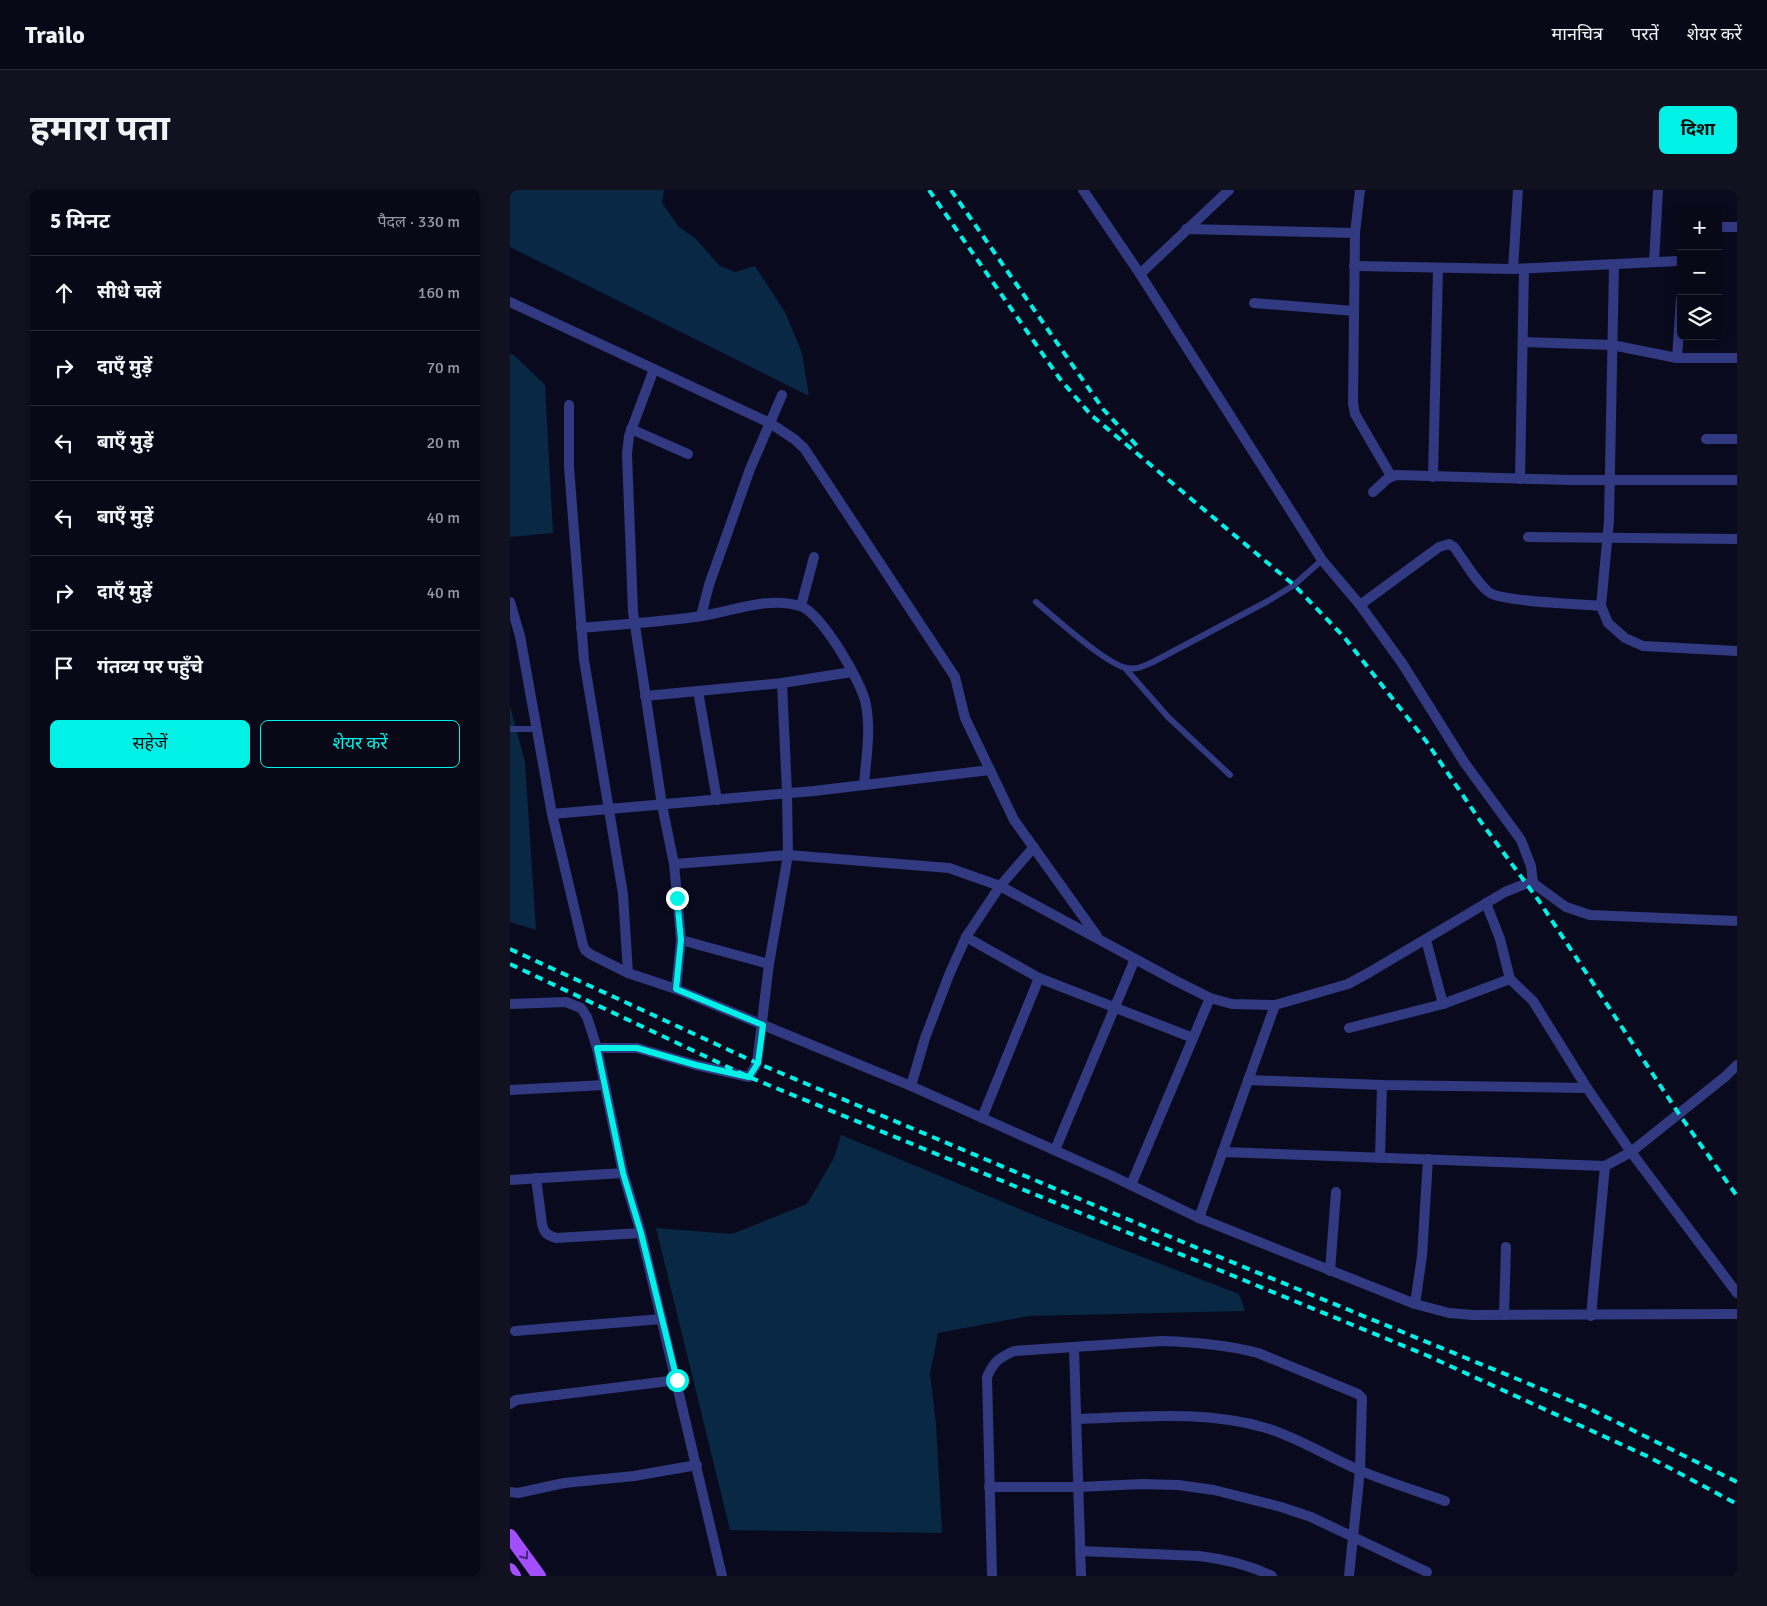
<!DOCTYPE html>
<html lang="hi">
<meta charset="utf-8">
<style>
:root{--surface:#080816;--page:#11111f;--text:#f1f3f6;--muted:#989aa1;--line:#292935;--accent:#00f2e7}
body{margin:0;font-family:Signika,"Noto Sans Devanagari",sans-serif;background:var(--page);color:var(--text)}
.controls{position:absolute;right:15px;top:15px;display:grid;overflow:hidden;border-radius:8px;box-shadow:0 2px 8px #0003}
.controls button{width:45px;height:45px;display:grid;place-items:center;padding:0;border:0;border-bottom:1px solid var(--line);background:var(--surface);color:var(--text);font:25px sans-serif}
.stop{position:absolute;width:15px;height:15px;margin:-11px;border:4px solid #00f2e7;border-radius:50%;background:#fff}
.stop.end{background:#00f2e7;border-color:#fff;box-shadow:0 1px 5px #0008}
.list{margin:0;padding:0;list-style:none}
h2{display:flex;justify-content:space-between;align-items:center;height:65px;margin:0;padding:0 20px;font-size:21px}
h2 small{font-size:16px;font-weight:400;color:var(--muted)}
.list li{display:grid;grid-template-columns:32px 1fr auto;gap:15px;align-items:center;box-sizing:border-box;height:75px;padding:0 20px;border-top:1px solid var(--line)}
.list b{display:block;font-size:19px;white-space:nowrap}
.list em{font-size:16px;font-style:normal;color:var(--muted)}
.actions{display:flex;gap:10px;padding:15px 20px}
.actions a{flex:1;padding:11px 0;border:1px solid var(--accent);border-radius:8px;text-align:center;font-size:18px;color:var(--accent)}
.actions .main{background:var(--accent);color:#111}
.icon{flex:none;width:28px;height:28px;fill:none;stroke:currentColor;stroke-width:2;stroke-linecap:round;stroke-linejoin:round}
.map{position:relative;flex:none;width:1227px;height:1386px;overflow:hidden;border-radius:8px}
header{display:flex;align-items:center;gap:30px;box-sizing:border-box;height:70px;padding:0 25px;background:var(--surface);border-bottom:1px solid var(--line)}
header strong{font-size:24px}
nav{display:flex;gap:28px;margin-inline-start:auto;font-size:18px}
.intro{display:flex;align-items:center;justify-content:space-between;box-sizing:border-box;height:120px;padding:0 30px}
h1{margin:0;font-size:35px}
.button{padding:12px 22px;border-radius:8px;background:var(--accent);color:#111;font-size:18px;font-weight:700}
main{display:flex;gap:30px;padding:0 30px}
aside{flex:1;background:var(--surface);border-radius:8px;box-shadow:0 2px 8px #0003}
.map>svg:first-child{display:block}
</style>
<header>
<strong>Trailo</strong>
<nav><a>मानचित्र</a><a>परतें</a><a>शेयर करें</a></nav>
</header>
<div class="intro"><h1>हमारा पता</h1><a class="button">दिशा</a></div>
<main>
<aside>
<h2>5 मिनट<small>पैदल · 330 m</small></h2>
<ul class="list">
<li><svg class="icon" aria-label="ahead" viewBox="0 0 24 24"><path d="M12 20V5M6 11l6-6 6 6"/></svg><div><b>सीधे चलें</b></div><em>160 m</em></li>
<li><svg class="icon" aria-label="right" viewBox="0 0 24 24"><path d="M7 20v-9h11M14 6l5 5-5 5"/></svg><div><b>दाएँ मुड़ें</b></div><em>70 m</em></li>
<li><svg class="icon" aria-label="left" viewBox="0 0 24 24"><path d="M17 20v-9H6M10 6l-5 5 5 5"/></svg><div><b>बाएँ मुड़ें</b></div><em>20 m</em></li>
<li><svg class="icon" aria-label="left" viewBox="0 0 24 24"><path d="M17 20v-9H6M10 6l-5 5 5 5"/></svg><div><b>बाएँ मुड़ें</b></div><em>40 m</em></li>
<li><svg class="icon" aria-label="right" viewBox="0 0 24 24"><path d="M7 20v-9h11M14 6l5 5-5 5"/></svg><div><b>दाएँ मुड़ें</b></div><em>40 m</em></li>
<li><svg class="icon" aria-label="arrive" viewBox="0 0 24 24"><path d="M6 21V4h12l-3 4 3 4H6"/></svg><div><b>गंतव्य पर पहुँचे</b></div></li>
</ul>
<div class="actions"><a class="main">सहेजें</a><a>शेयर करें</a></div>
</aside>
<div class="map">
<svg width="1227" height="1386" viewBox="0 0 1227 1386">
<rect width="100%" height="100%" fill="#0a0a1e"/>
<g fill="#082844">
<polygon points="0,0 154,0 152,13 169,37 185,48 210,76 225,82 245,76 275,122 292,163 299,206 0,57"/>
<polygon points="0,164 4,165 35,195 43,343 0,347"/>
<polygon points="0,516 15,572 26,740 0,732"/>
<polygon points="331,945 541,1032 729,1104 735,1121 519,1126 428,1143 420,1184 426,1234 432,1343 220,1340 146,1038 222,1044 297,1014 324,968"/>
</g>
<g fill="none" stroke-linecap="round" stroke-linejoin="round">
<g stroke="#313981" stroke-width="6">
<path d="M526 412C544 427 597 475 617 478 627 480 634 476 643 472L758 411 784 395 812 370"/>
<polyline points="615,478 658,527 720,585"/>
<polyline points="0,539 27,539"/>
</g>
<g stroke="#313981" stroke-width="10">
<polyline points="573,0 630,84 812,370 850,415 892,473 954,572 1011,650 1021,676 1023,693"/>
<polyline points="850,0 845,43 843,213 845,224 881,286"/>
<polyline points="1208,37 1227,37"/>
<polyline points="676,39 845,43"/>
<polyline points="1144,72 1148,0"/>
<polyline points="1104,75 1099,331 1091,416 1098,433 1115,448 1133,456 1227,461"/>
<polyline points="844,76 1003,79 1168,71"/>
<polyline points="1003,79 1008,0"/>
<polyline points="630,84 719,0"/>
<polyline points="0,112 260,233 284,249 294,258 445,487 455,528 504,630 587,746"/>
<polyline points="744,113 844,121"/>
<polyline points="1013,152 1102,155 1167,168 1227,168"/>
<polyline points="1167,168 1171,109"/>
<polyline points="144,179 119,246 117,264 123,422 152,615 164,674 169,726 171,750 166,799"/>
<polyline points="59,215 59,277 74,470 113,704 118,783"/>
<polyline points="121,239 178,264"/>
<polyline points="1196,249 1227,249"/>
<polyline points="923,287 928,78"/>
<polyline points="1010,289 1014,79"/>
<polyline points="863,302 877,289 886,285 1061,290 1227,290"/>
<polyline points="1018,347 1227,349"/>
<polyline points="0,412 10,446 42,624 73,755 75,760 80,764 118,783 166,799 401,896 600,985 689,1028 905,1114 939,1123 963,1125 1227,1124"/>
<path d="M850 415 929 357 939 354 944 357C954 370 967 394 980 403 996 412 1068 414 1091 416"/>
<polyline points="291,416 304,367"/>
<polyline points="191,426 199,395 240,279 272,205"/>
<path d="M71 438C111 434 153 432 192 426 224 421 258 406 290 416 311 422 353 494 356 515 361 541 356 569 354 595"/>
<polyline points="188,501 207,610"/>
<polyline points="135,506 272,493 342,482"/>
<polyline points="42,624 304,601 480,580"/>
<polyline points="164,674 278,665 439,678 490,696 666,791 700,808 722,814 765,815 838,794 860,782 995,702 1015,694 1023,693 1056,717 1080,725 1227,731"/>
<polyline points="976,713 990,749 1000,789 1023,811 1077,898 1121,962 1227,1103"/>
<polyline points="456,747 529,788 683,848"/>
<polyline points="171,750 259,774"/>
<polyline points="916,750 933,814"/>
<polyline points="0,814 56,812 71,818 77,827 87,858 113,983 131,1043 212,1386"/>
<polyline points="839,838 933,814 1000,789"/>
<polyline points="87,858 127,858 186,875 239,887 247,873 259,774 278,665 277,603 272,493"/>
<polyline points="738,890 872,895 1077,898"/>
<polyline points="401,896 415,848 439,785 456,747 490,696 524,657"/>
<polyline points="0,900 94,895"/>
<polyline points="472,928 529,788"/>
<polyline points="545,960 625,769"/>
<polyline points="712,962 1095,976 1121,962 1216,886 1227,875"/>
<polyline points="870,968 872,895"/>
<path d="M26 988 32 1034C34 1043 37 1045 46 1048L131 1043"/>
<polyline points="0,990 113,983"/>
<polyline points="621,995 700,808"/>
<polyline points="689,1028 765,815"/>
<polyline points="820,1081 826,1002"/>
<polyline points="905,1114 912,1066 918,969"/>
<polyline points="994,1125 996,1057"/>
<polyline points="1081,1126 1095,976"/>
<polyline points="5,1141 152,1129"/>
<polyline points="564,1158 571,1386"/>
<polyline points="0,1214 6,1210 167,1190"/>
<path d="M567 1229C629 1227 695 1220 756 1238 789 1248 818 1267 849 1280 877 1292 907 1301 935 1311"/>
<polyline points="479,1297 569,1297 632,1294 668,1295 704,1300 771,1317 801,1327 917,1382"/>
<polyline points="0,1302 8,1303 54,1293 124,1286 187,1275"/>
<path d="M570 1361 689 1366C715 1369 739 1375 762 1386"/>
<path d="M482 1386 477 1187C484 1171 489 1168 504 1161L652 1151C684 1152 717 1155 748 1163L848 1204 852 1208 850 1280 839 1386"/>
</g>
<g stroke="#a34eff" stroke-width="14">
<polyline points="0,1346 29,1386"/>
<polyline points="0,1380 4,1386"/>
</g>
<g stroke="#00f2e7" stroke-width="4" stroke-dasharray="8 6" stroke-linecap="butt">
<polyline points="419,0 550,189 581,225 784,395 834,447 916,551 971,632 1029,711 1169,924 1227,1006"/>
<polyline points="441,0 593,219 630,259"/>
<polyline points="0,759 247,873 629,1034 1078,1218 1227,1292"/>
<polyline points="0,774 239,887 916,1165 1139,1267 1227,1314"/>
</g>
</g>
<defs><path id="oneway-chevron" d="M-2-3.5L2.5 0L-2 3.5" fill="none" stroke-width="1.6" stroke-linecap="round" stroke-linejoin="round" transform="scale(1.25)"/></defs>
<use stroke="#472578" href="#oneway-chevron" transform="translate(15 1366) rotate(54)"/>
<g fill="none" stroke-linecap="round" stroke-linejoin="round">
<polyline stroke="#00f2e7" stroke-width="6" points="167,1190 131,1043 113,983 87,858 127,858 186,875 239,887 248,873 253,835 166,799 171,750 167,708"/>
</g>
</svg>
<div class="controls">
<button>+</button>
<button>−</button>
<button><svg class="icon" aria-label="layers" viewBox="0 0 24 24"><path d="M12 4l9 5-9 5-9-5zM3 14l9 5 9-5"/></svg></button>
</div>
<div class="stop" style="left:167px;top:1190px"></div>
<div class="stop end" style="left:167px;top:708px"></div>
</div>
</main>
